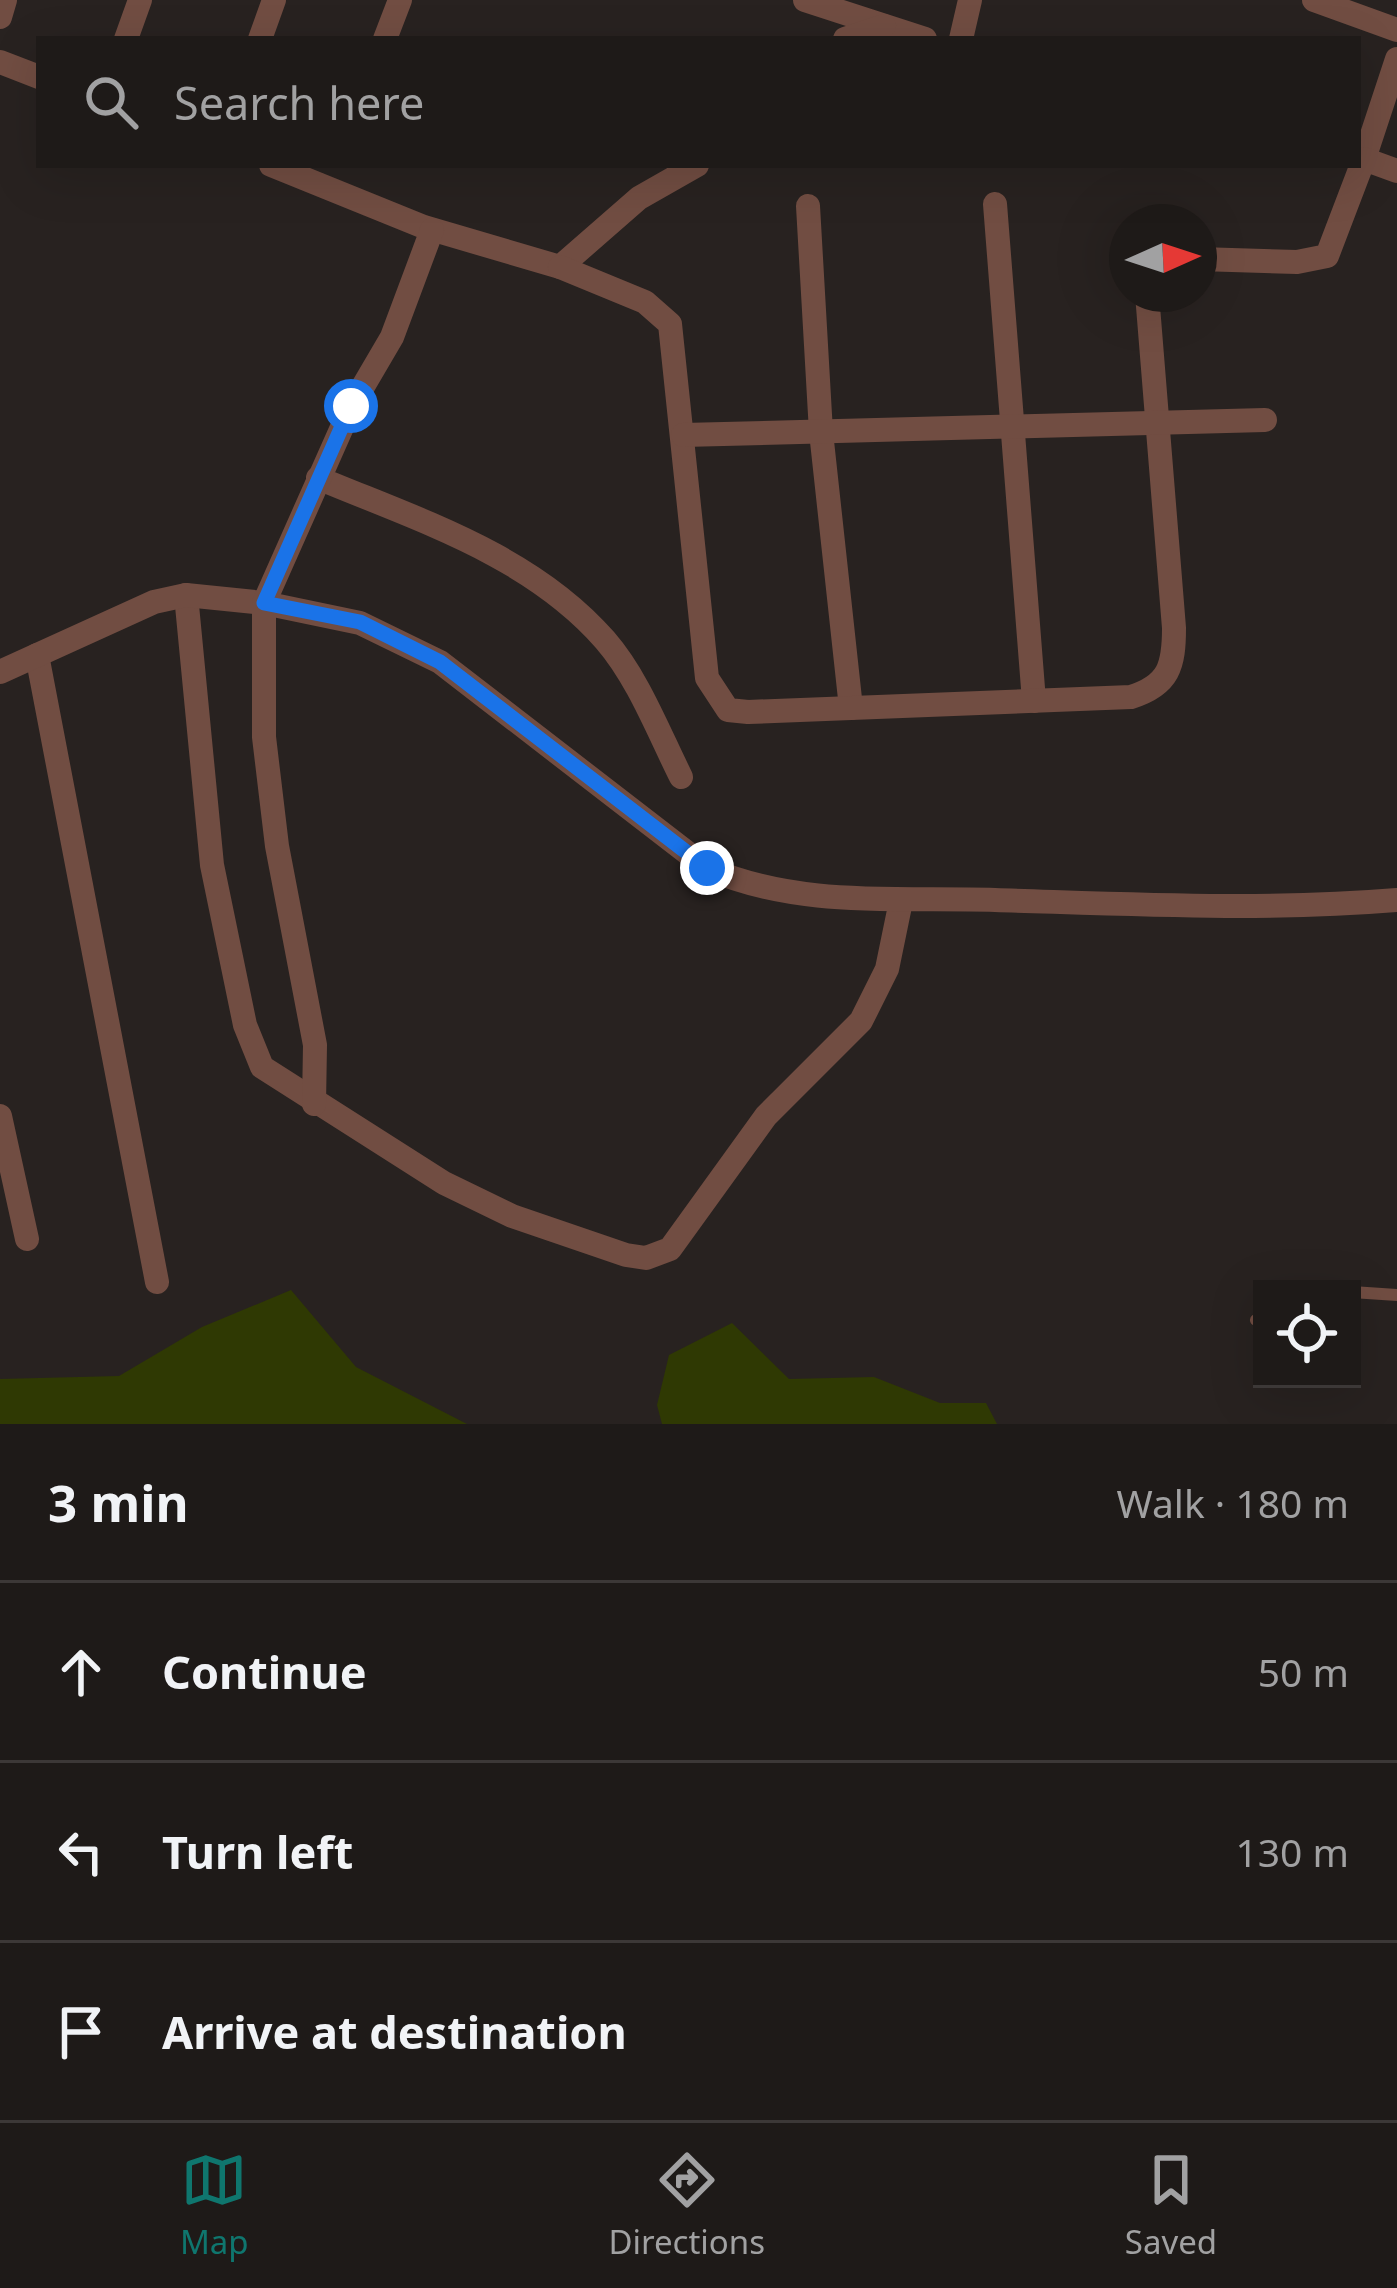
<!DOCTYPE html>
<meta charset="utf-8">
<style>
:root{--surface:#1e1a18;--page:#2b2725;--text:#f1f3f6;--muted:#a1a1a2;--line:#3c3837;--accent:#0f766e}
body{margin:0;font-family:"Noto Sans",sans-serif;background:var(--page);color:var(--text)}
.controls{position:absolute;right:36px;bottom:36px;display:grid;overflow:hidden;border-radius:0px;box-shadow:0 12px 48px #0002}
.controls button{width:108px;height:108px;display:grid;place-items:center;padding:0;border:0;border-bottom:3px solid var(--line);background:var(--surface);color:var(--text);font:60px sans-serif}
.compass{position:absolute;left:1109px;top:204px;width:108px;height:108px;border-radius:50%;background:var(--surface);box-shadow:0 12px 48px #0002;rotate:87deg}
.stop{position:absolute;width:36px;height:36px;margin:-27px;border:9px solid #1a73e8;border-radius:50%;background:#fff}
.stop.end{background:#1a73e8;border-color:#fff;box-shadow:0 3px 12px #0008}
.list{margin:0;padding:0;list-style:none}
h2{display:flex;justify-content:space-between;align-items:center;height:156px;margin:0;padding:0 48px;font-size:51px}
h2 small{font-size:39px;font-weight:400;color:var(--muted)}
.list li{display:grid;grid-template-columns:78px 1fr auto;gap:36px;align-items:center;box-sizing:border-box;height:180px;padding:0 48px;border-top:3px solid var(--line)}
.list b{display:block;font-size:45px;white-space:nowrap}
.list em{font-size:39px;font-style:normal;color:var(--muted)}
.icon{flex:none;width:66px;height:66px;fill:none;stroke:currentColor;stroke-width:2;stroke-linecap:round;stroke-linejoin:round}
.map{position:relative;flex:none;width:1397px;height:1424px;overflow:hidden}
.search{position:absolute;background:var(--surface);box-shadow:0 12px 48px #0002;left:36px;right:36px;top:36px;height:132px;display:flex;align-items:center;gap:30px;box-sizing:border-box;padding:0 42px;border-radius:0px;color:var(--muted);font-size:45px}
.sheet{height:696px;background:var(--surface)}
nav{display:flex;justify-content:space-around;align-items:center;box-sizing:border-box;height:168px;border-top:3px solid var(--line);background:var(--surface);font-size:33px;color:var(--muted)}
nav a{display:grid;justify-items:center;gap:6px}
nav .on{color:var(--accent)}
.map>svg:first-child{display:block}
</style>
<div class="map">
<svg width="1397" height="1424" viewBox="0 0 1397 1424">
<rect width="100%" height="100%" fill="#282220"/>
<g fill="#2f3903">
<polygon points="291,1290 356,1367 467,1424 0,1424 0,1379 119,1376 202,1327"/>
<polygon points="732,1323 789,1379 874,1377 940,1403 986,1403 997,1424 662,1424 657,1405 669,1355"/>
</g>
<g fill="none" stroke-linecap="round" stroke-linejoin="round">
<g stroke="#714d42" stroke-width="12">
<polyline points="1352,1292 1397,1295"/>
<polyline points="1256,1320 1262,1318"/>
</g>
<g stroke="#714d42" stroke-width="24">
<polyline points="805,0 925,39"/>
<polyline points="1314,0 1397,30"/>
<polyline points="0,17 5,0"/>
<polyline points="126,39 140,0"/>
<polyline points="260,39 274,0"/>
<polyline points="385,39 400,0"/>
<polyline points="845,39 884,26"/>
<polyline points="961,39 970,0"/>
<polyline points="0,62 39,77"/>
<polyline points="1358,158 1364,159 1397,59"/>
<polyline points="271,165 424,227 560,267 639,198 697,165"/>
<polyline points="995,204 1034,701"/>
<polyline points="808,206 821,432 851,708"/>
<polyline points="1199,259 1297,262 1327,256 1364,159 1397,171"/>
<path d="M560 267 645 302 670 324 707 678 728 710 748 712 1131 697C1169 685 1174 666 1174 628L1147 294"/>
<polyline points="683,435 1265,420"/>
<path d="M318 478C418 520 531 555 605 640 638 678 658 731 681 777"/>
<polyline points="186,595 212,865 245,1025 262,1067 444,1183 512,1216 626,1255 646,1258 670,1249 766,1116 861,1021 887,969 901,901"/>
<polyline points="37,655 157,1282"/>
<path d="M0 672 154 602 186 595 264 603 360 623 440 662 707 868C798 908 899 897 995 900 1130 904 1263 911 1397 900"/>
<polyline points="314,1104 315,1045 277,846 264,737 264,603 351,407 392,337 432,230"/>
<polyline points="0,1116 27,1239"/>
</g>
</g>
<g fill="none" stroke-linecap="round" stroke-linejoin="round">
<polyline stroke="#1a73e8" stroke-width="15" points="351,406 264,603 360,622 440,662 707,868"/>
</g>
</svg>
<div class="controls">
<button><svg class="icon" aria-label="locate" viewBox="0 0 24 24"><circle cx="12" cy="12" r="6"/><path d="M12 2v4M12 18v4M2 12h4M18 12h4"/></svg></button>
</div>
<svg class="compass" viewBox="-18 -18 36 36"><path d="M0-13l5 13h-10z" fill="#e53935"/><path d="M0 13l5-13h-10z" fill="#a1a1a2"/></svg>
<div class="stop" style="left:351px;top:406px"></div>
<div class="stop end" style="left:707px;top:868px"></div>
<div class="search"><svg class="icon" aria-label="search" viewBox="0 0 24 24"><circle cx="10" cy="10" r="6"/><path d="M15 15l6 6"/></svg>Search here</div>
</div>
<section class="sheet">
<h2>3 min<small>Walk · 180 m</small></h2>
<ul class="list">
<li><svg class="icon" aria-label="ahead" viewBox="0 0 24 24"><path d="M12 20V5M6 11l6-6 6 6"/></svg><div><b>Continue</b></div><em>50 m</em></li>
<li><svg class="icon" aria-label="left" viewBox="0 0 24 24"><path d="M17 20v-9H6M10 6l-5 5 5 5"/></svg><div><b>Turn left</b></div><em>130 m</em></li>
<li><svg class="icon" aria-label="arrive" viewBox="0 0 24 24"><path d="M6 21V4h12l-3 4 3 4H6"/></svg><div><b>Arrive at destination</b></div></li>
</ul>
</section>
<nav>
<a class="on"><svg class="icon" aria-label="map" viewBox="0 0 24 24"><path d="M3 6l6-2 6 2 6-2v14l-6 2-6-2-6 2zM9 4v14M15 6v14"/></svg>Map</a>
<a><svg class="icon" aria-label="directions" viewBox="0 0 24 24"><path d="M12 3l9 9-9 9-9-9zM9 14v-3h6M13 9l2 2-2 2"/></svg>Directions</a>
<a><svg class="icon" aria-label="saved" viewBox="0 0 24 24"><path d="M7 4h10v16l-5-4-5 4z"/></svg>Saved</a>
</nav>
